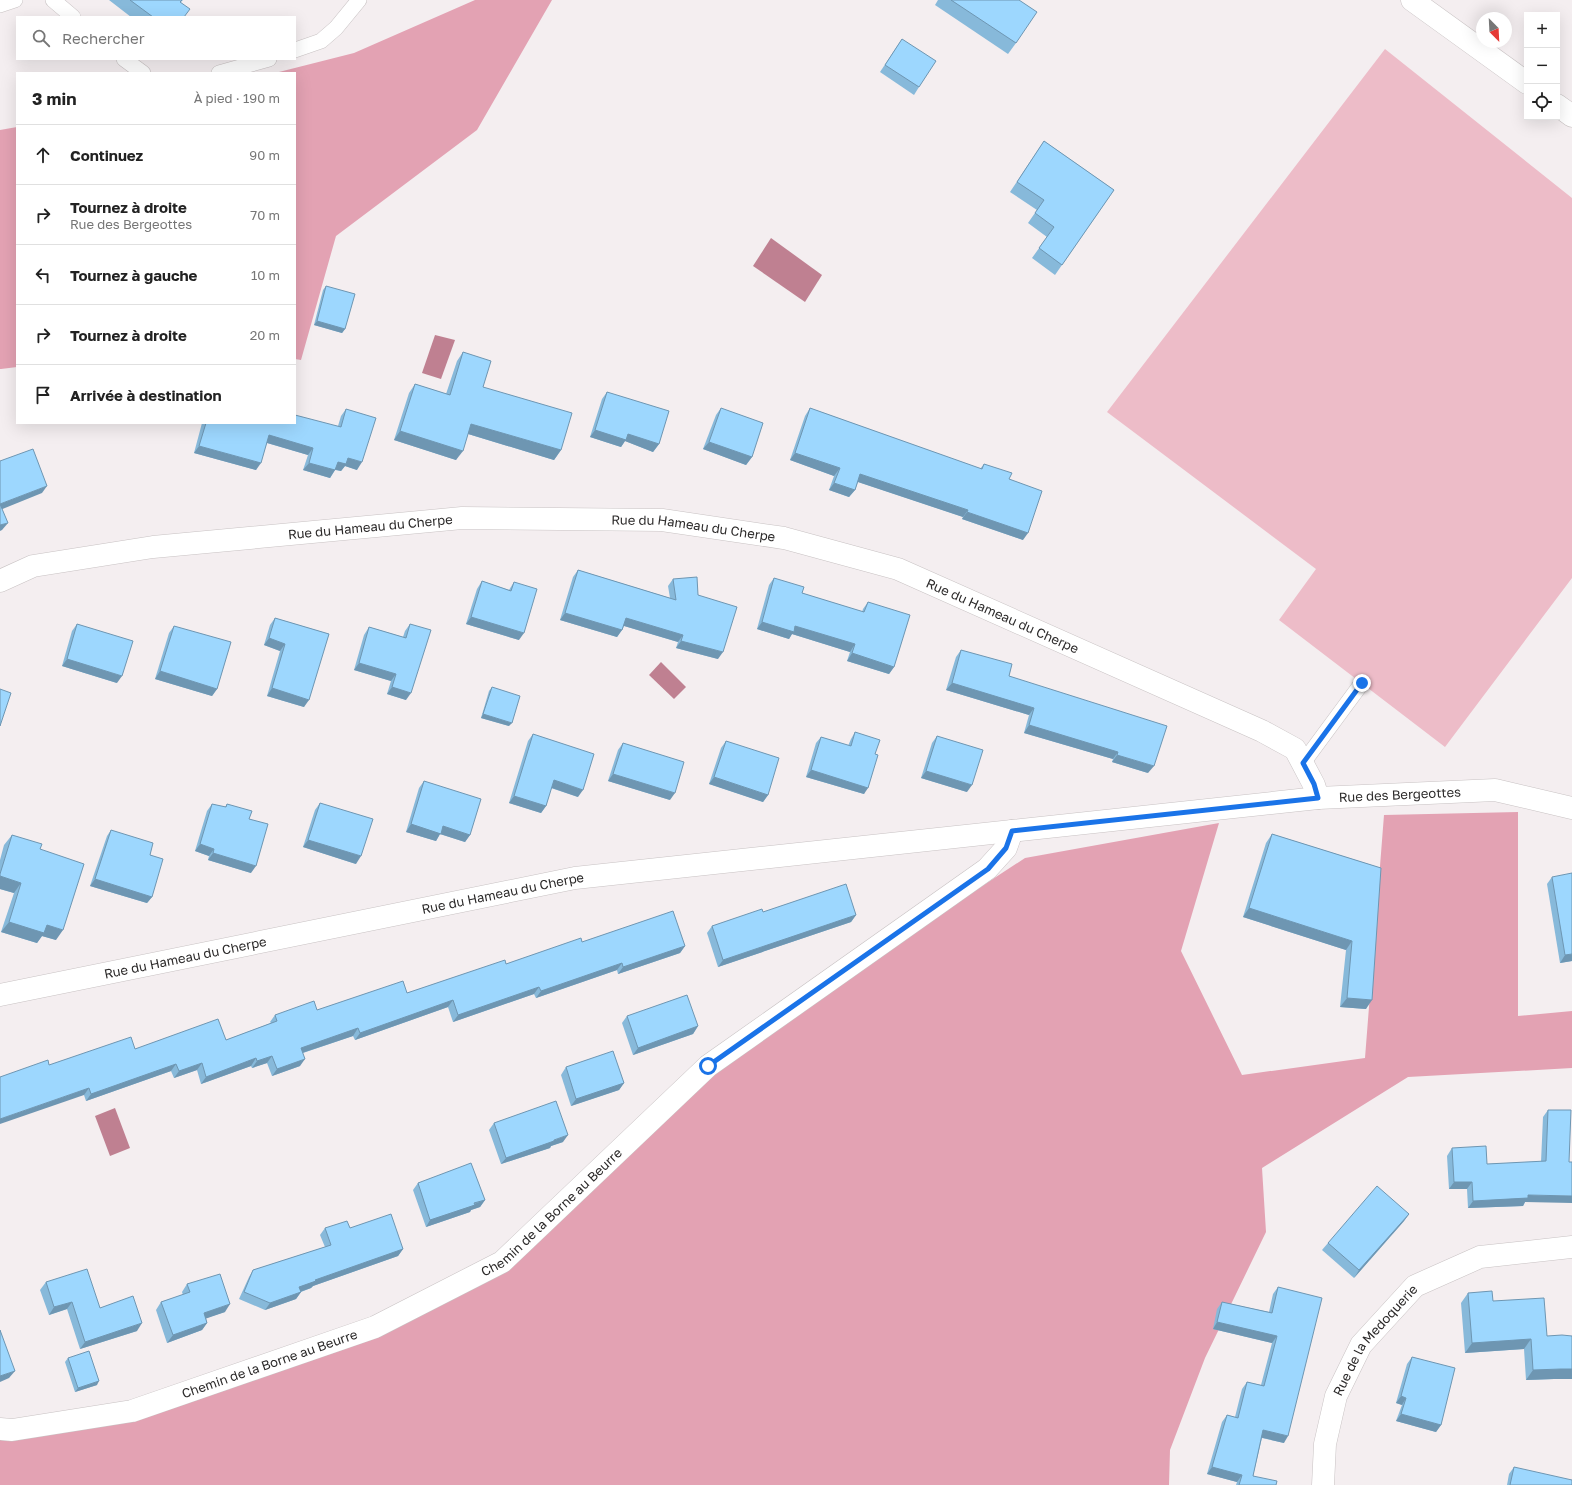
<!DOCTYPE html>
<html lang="fr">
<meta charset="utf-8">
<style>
:root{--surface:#fff;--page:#f6f6f6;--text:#222;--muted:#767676;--line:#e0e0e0}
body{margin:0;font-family:"Golos Text",sans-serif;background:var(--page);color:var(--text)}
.controls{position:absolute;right:12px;top:12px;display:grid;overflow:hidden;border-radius:0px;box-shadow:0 4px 16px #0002}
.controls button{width:36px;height:36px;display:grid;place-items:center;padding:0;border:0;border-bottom:1px solid var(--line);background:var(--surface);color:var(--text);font:20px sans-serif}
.compass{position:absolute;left:1476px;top:12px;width:36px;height:36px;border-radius:50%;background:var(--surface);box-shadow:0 4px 16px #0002;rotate:156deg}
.stop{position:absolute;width:12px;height:12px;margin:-9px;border:3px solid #1a73e8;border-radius:50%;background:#fff}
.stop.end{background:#1a73e8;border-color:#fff;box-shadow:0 1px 4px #0008}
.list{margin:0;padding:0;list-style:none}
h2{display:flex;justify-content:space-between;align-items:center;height:52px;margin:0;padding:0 16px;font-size:17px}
h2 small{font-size:13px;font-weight:400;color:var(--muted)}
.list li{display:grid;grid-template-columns:26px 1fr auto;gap:12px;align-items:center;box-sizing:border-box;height:60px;padding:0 16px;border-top:1px solid var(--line)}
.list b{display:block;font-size:15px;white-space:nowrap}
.list p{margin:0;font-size:13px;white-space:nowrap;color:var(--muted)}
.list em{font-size:13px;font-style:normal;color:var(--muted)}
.icon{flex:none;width:22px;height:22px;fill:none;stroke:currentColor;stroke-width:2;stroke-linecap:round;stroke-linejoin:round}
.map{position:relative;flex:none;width:1572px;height:1485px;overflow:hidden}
.search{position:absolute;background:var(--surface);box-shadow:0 4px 16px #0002;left:16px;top:16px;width:280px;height:44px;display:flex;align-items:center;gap:10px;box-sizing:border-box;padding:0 14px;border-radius:0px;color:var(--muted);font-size:15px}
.panel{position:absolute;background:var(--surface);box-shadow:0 4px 16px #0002;left:16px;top:72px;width:280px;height:352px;border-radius:0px}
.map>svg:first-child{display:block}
</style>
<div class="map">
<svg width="1572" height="1485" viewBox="0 0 1572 1485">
<rect width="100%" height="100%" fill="#f4eef0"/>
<polygon fill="#edbcc8" points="1385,49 1572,198 1572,578 1445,747 1279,620 1316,569 1107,412"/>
<g fill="#e3a2b3">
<polygon points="475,0 552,0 477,130 336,236 301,360 295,359 295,73 275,73 354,53"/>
<polygon points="17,127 17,367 1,369 0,369 0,130"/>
<polygon points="1518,812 1518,1016 1572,1011 1572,1068 1408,1077 1262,1168 1266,1232 1205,1358 1170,1450 1169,1485 0,1485 0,1429 132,1411 375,1327 502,1262 708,1066 1025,858 1219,823 1181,951 1242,1075 1365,1058 1384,815"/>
</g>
<g fill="#bf8091">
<polygon points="771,238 822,275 805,302 753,266"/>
<polygon points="435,335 455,340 441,379 422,373"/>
<polygon points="661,662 686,687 674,699 649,675"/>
<polygon points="115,1108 130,1148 110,1156 95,1116"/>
</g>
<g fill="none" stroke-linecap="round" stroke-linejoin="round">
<g stroke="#c8c2c3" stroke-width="16">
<g id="lane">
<polyline points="53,0 73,17"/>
<polyline points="0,5 15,0"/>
<polyline points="295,50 321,41 336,28 359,0"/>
<polyline points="124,59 143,73"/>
<polyline points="219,73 269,59"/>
<polyline points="1303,763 1362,683"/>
</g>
</g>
<g stroke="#c8c2c3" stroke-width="23">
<g id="street">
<path id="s1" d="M0 581 33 566 153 547 462 518 662 520 784 538 898 569 1262 731 1295 749 1314 785 1318 798"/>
<path id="s2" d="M0 995 575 878 1318 798 1495 790 1572 808"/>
<path id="s3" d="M0 1429 12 1430 132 1411 375 1327 502 1262 708 1066 987 869 1006 848 1012 831"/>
<path id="s4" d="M1323 1485 1325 1444 1336 1396 1361 1345 1415 1286 1480 1257 1572 1247"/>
</g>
</g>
<g stroke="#c8c2c3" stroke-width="23">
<g id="secondary">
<polyline points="1412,0 1527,83"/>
<polyline points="1557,105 1572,116"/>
</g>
</g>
<use href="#lane" stroke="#fff" stroke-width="15"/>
<use href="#street" stroke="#fff" stroke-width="22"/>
<use href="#secondary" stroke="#fff" stroke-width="22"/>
</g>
<g fill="#87b9da">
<polygon points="109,0 183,0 181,2 184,17 131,17"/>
<polygon points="938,0 1019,0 1016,43 1008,54 935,5"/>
<polygon points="902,39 919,87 914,95 880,72"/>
<polygon points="1044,141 1114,190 1055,275 1032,258 1047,237 1028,223 1037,210 1010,192"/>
<polygon points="326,286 345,329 342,333 314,325 323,290"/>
<polygon points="463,352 483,387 561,450 554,460 468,434 456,460 394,440 409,393 415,384 446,394 457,361"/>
<polygon points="607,392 659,444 653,452 625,441 621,447 590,437 602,399"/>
<polygon points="721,408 752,457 746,465 703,449 716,415"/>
<polygon points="810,408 980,469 984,464 1009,479 1023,540 962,519 963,517 858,482 855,490 849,497 829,490 834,476 790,460 805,416"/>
<polygon points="346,409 357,470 345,466 341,471 335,470 330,478 303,470 308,455 267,443 256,470 194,453 202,423 295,423 338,426 341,416"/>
<polygon points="578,570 670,598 668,586 673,579 698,595 718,659 676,648 678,642 624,626 622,630 617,637 560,620 573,577"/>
<polygon points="774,578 802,593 862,612 863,609 868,602 894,667 889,674 847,661 850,652 792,634 789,639 757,629 769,585"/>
<polygon points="482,581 509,590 514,582 519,640 466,624 477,589"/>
<polygon points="275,618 329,634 304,707 267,696 280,651 264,645 270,625"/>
<polygon points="77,624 117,683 62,666 72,631"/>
<polygon points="410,624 406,700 387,694 391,681 354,670 364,635 369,627 403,637 405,631"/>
<polygon points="174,626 217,689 212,696 155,679 169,633"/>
<polygon points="961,650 1009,676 1148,773 1112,762 1113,759 1024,733 1029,715 946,690 956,657"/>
<polygon points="492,687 509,726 481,718 489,691"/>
<polygon points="855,732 875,754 864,794 806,777 816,743 821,737 848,746 851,739"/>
<polygon points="533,734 578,797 551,788 546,806 541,813 509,803 528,741"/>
<polygon points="937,736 967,792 921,778 932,743"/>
<polygon points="726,741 768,795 763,802 709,784 721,748"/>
<polygon points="623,743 670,800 608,781 618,750"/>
<polygon points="424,781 470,835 465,842 440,834 436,841 406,832 419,788"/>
<polygon points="320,803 356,864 303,847 315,810"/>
<polygon points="212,804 225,807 227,804 249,819 251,873 208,860 209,856 195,851 207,811"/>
<polygon points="111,830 150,855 152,897 147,903 90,886 107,836"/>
<polygon points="1272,834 1381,868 1366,1009 1340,1007 1346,950 1243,917 1266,843"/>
<polygon points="12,835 40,849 56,940 42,936 37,943 1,932 14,893 0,889 0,860 4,845"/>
<polygon points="1552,877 1572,961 1560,963 1547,884"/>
<polygon points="763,912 856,915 851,922 718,967 707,933 712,926"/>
<polygon points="582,942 685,946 680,953 618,974 617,970 536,998 534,994 453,1022 448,1007 355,1040 353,1036 303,1053 300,1066 272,1076 267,1063 252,1068 251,1066 201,1084 197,1070 174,1078 171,1071 86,1101 84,1095 49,1065 135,1049 226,1040 271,1023 270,1022 275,1015 317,1010 407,993"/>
<polygon points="627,1016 698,1026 693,1034 633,1055 622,1023"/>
<polygon points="566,1067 624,1083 619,1090 571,1106 561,1075"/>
<polygon points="1548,1110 1569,1162 1525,1202 1523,1206 1468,1208 1467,1189 1449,1189 1447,1156 1452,1148 1487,1164 1541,1162 1543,1117"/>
<polygon points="494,1123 563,1142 551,1146 550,1148 501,1164 489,1130"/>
<polygon points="418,1183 485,1200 480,1207 471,1210 470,1212 426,1227 413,1190"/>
<polygon points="1409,1214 1404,1221 1354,1278 1322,1250 1328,1243"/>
<polygon points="325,1228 350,1228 403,1249 398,1256 313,1286 311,1288 301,1292 296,1299 265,1310 239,1299 249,1277 253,1270 325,1247 320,1235"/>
<polygon points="46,1282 100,1308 137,1331 80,1349 67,1309 49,1315 40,1290"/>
<polygon points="187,1284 225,1312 206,1318 207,1323 202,1330 167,1343 156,1310 161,1302 183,1295 182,1292"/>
<polygon points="1278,1287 1284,1443 1262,1438 1253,1476 1276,1485 1236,1485 1237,1482 1207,1474 1222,1422 1227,1415 1235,1417 1242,1389 1247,1382 1261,1385 1272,1343 1213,1329 1217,1309 1222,1302 1269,1312 1273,1294"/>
<polygon points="1468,1293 1493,1301 1547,1336 1572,1336 1572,1379 1554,1379 1526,1380 1524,1349 1465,1353 1461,1303"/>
<polygon points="1412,1357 1441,1425 1436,1432 1396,1421 1402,1405 1396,1403 1407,1364"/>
<polygon points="68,1358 97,1385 75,1392 65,1362"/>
<polygon points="1514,1467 1572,1485 1507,1485 1509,1474"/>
</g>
<g fill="#6e96b2">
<polygon points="317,321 345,329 342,333 314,325"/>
<polygon points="471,424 561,450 554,460 465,433"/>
<polygon points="595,430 628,434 659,444 653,452 625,441 621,447 590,437"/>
<polygon points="400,431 463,451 456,460 394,440"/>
<polygon points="269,435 313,448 308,455 264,442"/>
<polygon points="709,442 752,457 746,465 703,449"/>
<polygon points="199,446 261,463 256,470 194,453"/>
<polygon points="795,453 840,468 834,476 790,460"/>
<polygon points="348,458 362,462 357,470 345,466 341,471 333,469 338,462"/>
<polygon points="309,463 335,470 330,478 303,470"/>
<polygon points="860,474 968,510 963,517 855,481"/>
<polygon points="834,483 855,490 849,497 829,490"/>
<polygon points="47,486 42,493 0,510 0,504"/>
<polygon points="967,512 1028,533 1023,540 962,519"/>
<polygon points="8,523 2,530 0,531 0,525"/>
<polygon points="565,613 622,630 617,637 560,620"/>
<polygon points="471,617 524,633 519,640 466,624"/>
<polygon points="626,618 683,635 678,642 621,625"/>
<polygon points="762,622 795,626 855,644 850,652 792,634 789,639 757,629"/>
<polygon points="269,638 285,644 280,651 264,645"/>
<polygon points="681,641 723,652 718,659 676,648"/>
<polygon points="852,653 894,667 889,674 847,661"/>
<polygon points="67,659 122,676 117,683 62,666"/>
<polygon points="359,663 396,674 391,681 354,670"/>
<polygon points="160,671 217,689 212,696 155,679"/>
<polygon points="952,683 1034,708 1029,715 946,690"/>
<polygon points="392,687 411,693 406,700 387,694"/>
<polygon points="272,688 309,700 304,707 267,696"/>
<polygon points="483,714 512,723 509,726 481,718"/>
<polygon points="1029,725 1118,752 1113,759 1024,733"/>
<polygon points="1117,755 1154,766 1148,773 1112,762"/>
<polygon points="811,770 868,788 864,794 806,777"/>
<polygon points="926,771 972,785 967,792 921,778"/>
<polygon points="613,774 675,793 670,800 608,781"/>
<polygon points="714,777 768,795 763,802 709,784"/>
<polygon points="554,780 583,790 578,797 549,787"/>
<polygon points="514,796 546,806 541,813 509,803"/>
<polygon points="411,824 443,826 470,835 465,842 440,834 436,841 406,832"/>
<polygon points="308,840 361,856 356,864 303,847"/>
<polygon points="200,844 214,849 209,856 195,851"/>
<polygon points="213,853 256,866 251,873 208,860"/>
<polygon points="0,876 21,883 14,893 0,889"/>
<polygon points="95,879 152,897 147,903 90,886"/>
<polygon points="1249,908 1352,941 1346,950 1243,917"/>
<polygon points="856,915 851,922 718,967 723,960"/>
<polygon points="9,922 47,925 63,930 56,940 42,936 37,943 1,932"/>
<polygon points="685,946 680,953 618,974 623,967"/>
<polygon points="1572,954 1572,961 1560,963 1565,955"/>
<polygon points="622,963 617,970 536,998 541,991"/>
<polygon points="539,987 534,994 453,1022 458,1015"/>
<polygon points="1347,998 1372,1000 1366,1009 1340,1007"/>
<polygon points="453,1000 448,1007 355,1040 360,1033"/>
<polygon points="698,1026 693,1034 633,1055 638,1048"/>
<polygon points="358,1028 353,1036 296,1055 301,1048"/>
<polygon points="272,1056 267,1063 252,1068 257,1061"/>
<polygon points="256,1058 251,1066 201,1084 206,1077"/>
<polygon points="305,1059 300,1066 272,1076 277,1069"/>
<polygon points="202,1063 197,1070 174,1078 179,1071"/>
<polygon points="176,1064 171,1071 86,1101 91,1094"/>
<polygon points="624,1083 619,1090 571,1106 576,1099"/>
<polygon points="89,1088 84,1095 0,1124 0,1119"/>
<polygon points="568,1135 563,1142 551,1146 550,1148 501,1164 506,1158"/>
<polygon points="1454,1182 1472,1182 1467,1189 1449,1189"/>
<polygon points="1528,1195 1572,1196 1572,1203 1525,1202 1523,1206 1468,1208 1473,1201"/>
<polygon points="485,1200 480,1207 471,1210 470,1212 426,1227 430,1220"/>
<polygon points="1409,1214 1404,1221 1354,1278 1359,1270"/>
<polygon points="403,1249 398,1256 313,1286 311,1288 294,1294 299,1287 315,1280"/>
<polygon points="301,1292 296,1299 265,1310 270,1303"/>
<polygon points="72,1302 67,1309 49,1315 54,1307"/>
<polygon points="230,1304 225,1312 199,1321 204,1313"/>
<polygon points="1217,1322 1277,1336 1272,1343 1213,1329"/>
<polygon points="142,1323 137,1331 80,1349 85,1342"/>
<polygon points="207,1323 202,1330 167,1343 173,1335"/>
<polygon points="1531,1339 1524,1349 1465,1353 1472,1343"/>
<polygon points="1561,1369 1572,1369 1572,1379 1554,1379 1526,1380 1533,1370"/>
<polygon points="15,1371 9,1378 0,1382 0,1376"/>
<polygon points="99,1381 97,1385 75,1392 78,1388"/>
<polygon points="1401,1396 1406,1398 1402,1405 1396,1403"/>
<polygon points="1401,1414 1441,1425 1436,1432 1396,1421"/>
<polygon points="1263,1430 1288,1436 1284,1443 1259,1437"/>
<polygon points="1212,1467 1242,1475 1237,1482 1207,1474"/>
</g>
<g fill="#9dd7fe" stroke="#6e96b2">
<polygon points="130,0 182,0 180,2 190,9 184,17 153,17"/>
<polygon points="951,0 1019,0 1037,12 1016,43"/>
<polygon points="902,39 936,61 919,87 885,65"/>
<polygon points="1044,141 1114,190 1062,265 1039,248 1054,227 1035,213 1044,200 1017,182"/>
<polygon points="326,286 355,294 345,329 317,321"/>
<polygon points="463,352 491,361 483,387 572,413 561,450 471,424 463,451 400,431 415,384 450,395"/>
<polygon points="607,392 669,411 659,444 628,434 626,440 595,430"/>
<polygon points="721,408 763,423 752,457 709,442"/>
<polygon points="810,408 982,469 984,464 1012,473 1009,479 1042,491 1028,533 967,512 968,510 860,474 855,490 834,483 840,468 795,453"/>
<polygon points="346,409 376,418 362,462 348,458 346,464 338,462 335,470 309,463 313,448 269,435 261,463 199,446 206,423 295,423 295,415 341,427"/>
<polygon points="33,449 47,486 0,504 8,523 0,525 0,461"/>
<polygon points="578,570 676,600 673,579 697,577 698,595 737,607 723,652 681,641 683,635 626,618 622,630 565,613"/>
<polygon points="774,578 804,587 802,593 864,612 868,602 910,615 894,667 852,653 855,644 795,626 794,632 762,622"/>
<polygon points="482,581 511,591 514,582 537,589 524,633 471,617"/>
<polygon points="275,618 329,634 309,700 272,688 285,644 269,638"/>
<polygon points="77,624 133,641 122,676 67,659"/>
<polygon points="410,624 431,630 411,693 392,687 396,674 359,663 369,627 406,638"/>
<polygon points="174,626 231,642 217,689 160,671"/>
<polygon points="961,650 1012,664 1009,676 1167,726 1154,766 1117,755 1118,752 1029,725 1034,708 952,683"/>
<polygon points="492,687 520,696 512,723 483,714"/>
<polygon points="0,689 11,693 0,726"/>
<polygon points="855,732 880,740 875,754 878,755 868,788 811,770 821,737 851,746"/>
<polygon points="533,734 594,754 583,790 554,780 546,806 514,796"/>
<polygon points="937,736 983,750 972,785 926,771"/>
<polygon points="726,741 779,758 768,795 714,777"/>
<polygon points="623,743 684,762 675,793 613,774"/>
<polygon points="424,781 481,799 470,835 443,826 441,834 411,824"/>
<polygon points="320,803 373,819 361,856 308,840"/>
<polygon points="212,804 226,807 227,804 252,811 249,819 268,824 256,866 213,853 214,849 200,844"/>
<polygon points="111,830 153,843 150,855 163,859 152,897 95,879"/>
<polygon points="1272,834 1381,868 1372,1000 1347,998 1352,941 1249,908"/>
<polygon points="12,835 42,844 40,849 84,864 63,930 47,925 44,933 9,922 21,883 0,876 0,874"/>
<polygon points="1572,873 1572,954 1565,955 1552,877"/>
<polygon points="846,884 856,915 723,960 712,926 762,909 763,912"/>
<polygon points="673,911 685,946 623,967 622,963 541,991 539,987 458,1015 453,1000 360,1033 358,1028 301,1048 305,1059 277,1069 272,1056 257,1061 256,1058 206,1077 202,1063 179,1071 176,1064 91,1094 89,1088 0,1119 0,1077 48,1060 49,1065 131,1037 135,1049 218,1019 226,1040 277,1021 275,1015 314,1001 317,1010 403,981 407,993 505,960 506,964 581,938 582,942"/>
<polygon points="687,995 698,1026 638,1048 627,1016"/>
<polygon points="613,1051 624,1083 576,1099 566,1067"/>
<polygon points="556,1101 568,1135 554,1140 554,1141 506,1158 494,1123"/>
<polygon points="1548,1110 1571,1110 1569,1162 1572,1162 1572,1196 1528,1195 1528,1198 1473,1201 1472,1182 1454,1182 1452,1148 1486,1146 1487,1164 1546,1161"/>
<polygon points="471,1163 485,1200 474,1203 475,1205 430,1220 418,1183"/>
<polygon points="1377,1186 1409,1214 1359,1270 1328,1243"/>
<polygon points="391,1214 403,1249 315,1280 316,1281 299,1287 301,1292 270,1303 244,1292 253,1270 331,1245 325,1228 347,1221 350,1228"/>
<polygon points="87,1269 100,1308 133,1296 142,1323 85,1342 72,1302 54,1307 46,1282"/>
<polygon points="220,1274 230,1304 204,1313 207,1323 173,1335 161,1302 190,1292 187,1284"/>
<polygon points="1278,1287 1322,1298 1288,1436 1263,1430 1253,1476 1277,1481 1276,1485 1239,1485 1242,1475 1212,1467 1227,1415 1238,1418 1247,1382 1264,1386 1277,1336 1217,1322 1222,1302 1272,1313"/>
<polygon points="1492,1291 1493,1301 1544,1298 1547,1336 1562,1335 1572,1336 1572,1369 1561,1369 1533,1370 1531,1339 1472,1343 1468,1293"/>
<polygon points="0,1330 15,1371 0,1376"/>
<polygon points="89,1351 99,1381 78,1388 68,1358"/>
<polygon points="1412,1357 1455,1368 1441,1425 1401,1414 1406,1398 1401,1396"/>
<polygon points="1514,1467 1572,1480 1572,1485 1510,1485"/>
</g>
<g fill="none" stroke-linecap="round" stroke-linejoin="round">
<polyline stroke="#1a73e8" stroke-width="5" points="708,1066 988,869 1006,848 1012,831 1318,798 1314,784 1303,763 1362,683"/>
</g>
<g text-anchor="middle" stroke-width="4" stroke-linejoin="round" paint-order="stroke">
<g font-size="13" fill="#2b2929" stroke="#fff">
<text dy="5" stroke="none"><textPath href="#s1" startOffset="376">Rue du Hameau du Cherpe</textPath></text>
<text dy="5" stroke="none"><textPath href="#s1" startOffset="700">Rue du Hameau du Cherpe</textPath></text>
<text dy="5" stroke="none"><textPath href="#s1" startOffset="1024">Rue du Hameau du Cherpe</textPath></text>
<text dy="5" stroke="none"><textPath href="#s2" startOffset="1416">Rue des Bergeottes</textPath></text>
<text dy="5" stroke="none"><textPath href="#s2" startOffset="513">Rue du Hameau du Cherpe</textPath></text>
<text dy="5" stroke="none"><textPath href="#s2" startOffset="189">Rue du Hameau du Cherpe</textPath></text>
<text dy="5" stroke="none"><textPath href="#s3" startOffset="603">Chemin de la Borne au Beurre</textPath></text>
<text dy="5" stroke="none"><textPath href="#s4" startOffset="159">Rue de la Medoquerie</textPath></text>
<text dy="5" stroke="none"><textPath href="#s3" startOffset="279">Chemin de la Borne au Beurre</textPath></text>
</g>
</g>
</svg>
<div class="controls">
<button>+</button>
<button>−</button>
<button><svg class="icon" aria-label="locate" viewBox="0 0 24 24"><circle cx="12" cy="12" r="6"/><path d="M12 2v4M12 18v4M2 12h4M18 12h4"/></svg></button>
</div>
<svg class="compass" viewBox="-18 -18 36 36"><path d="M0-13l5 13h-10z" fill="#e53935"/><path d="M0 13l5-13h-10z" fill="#767676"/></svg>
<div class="stop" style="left:708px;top:1066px"></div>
<div class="stop end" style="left:1362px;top:683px"></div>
<div class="search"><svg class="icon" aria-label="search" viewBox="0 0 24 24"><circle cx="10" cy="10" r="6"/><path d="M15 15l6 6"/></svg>Rechercher</div>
<section class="panel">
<h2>3 min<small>À pied · 190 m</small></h2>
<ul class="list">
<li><svg class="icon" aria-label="ahead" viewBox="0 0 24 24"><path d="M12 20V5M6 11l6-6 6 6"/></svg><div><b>Continuez</b></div><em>90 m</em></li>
<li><svg class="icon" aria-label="right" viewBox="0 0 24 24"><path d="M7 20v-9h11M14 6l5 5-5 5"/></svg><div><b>Tournez à droite</b><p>Rue des Bergeottes</p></div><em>70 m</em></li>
<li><svg class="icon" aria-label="left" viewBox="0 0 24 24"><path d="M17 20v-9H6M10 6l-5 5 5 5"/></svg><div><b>Tournez à gauche</b></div><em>10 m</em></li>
<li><svg class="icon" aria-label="right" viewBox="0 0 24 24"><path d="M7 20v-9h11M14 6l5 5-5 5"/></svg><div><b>Tournez à droite</b></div><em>20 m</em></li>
<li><svg class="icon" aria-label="arrive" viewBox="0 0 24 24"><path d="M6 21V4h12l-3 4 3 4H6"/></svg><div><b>Arrivée à destination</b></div></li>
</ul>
</section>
</div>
